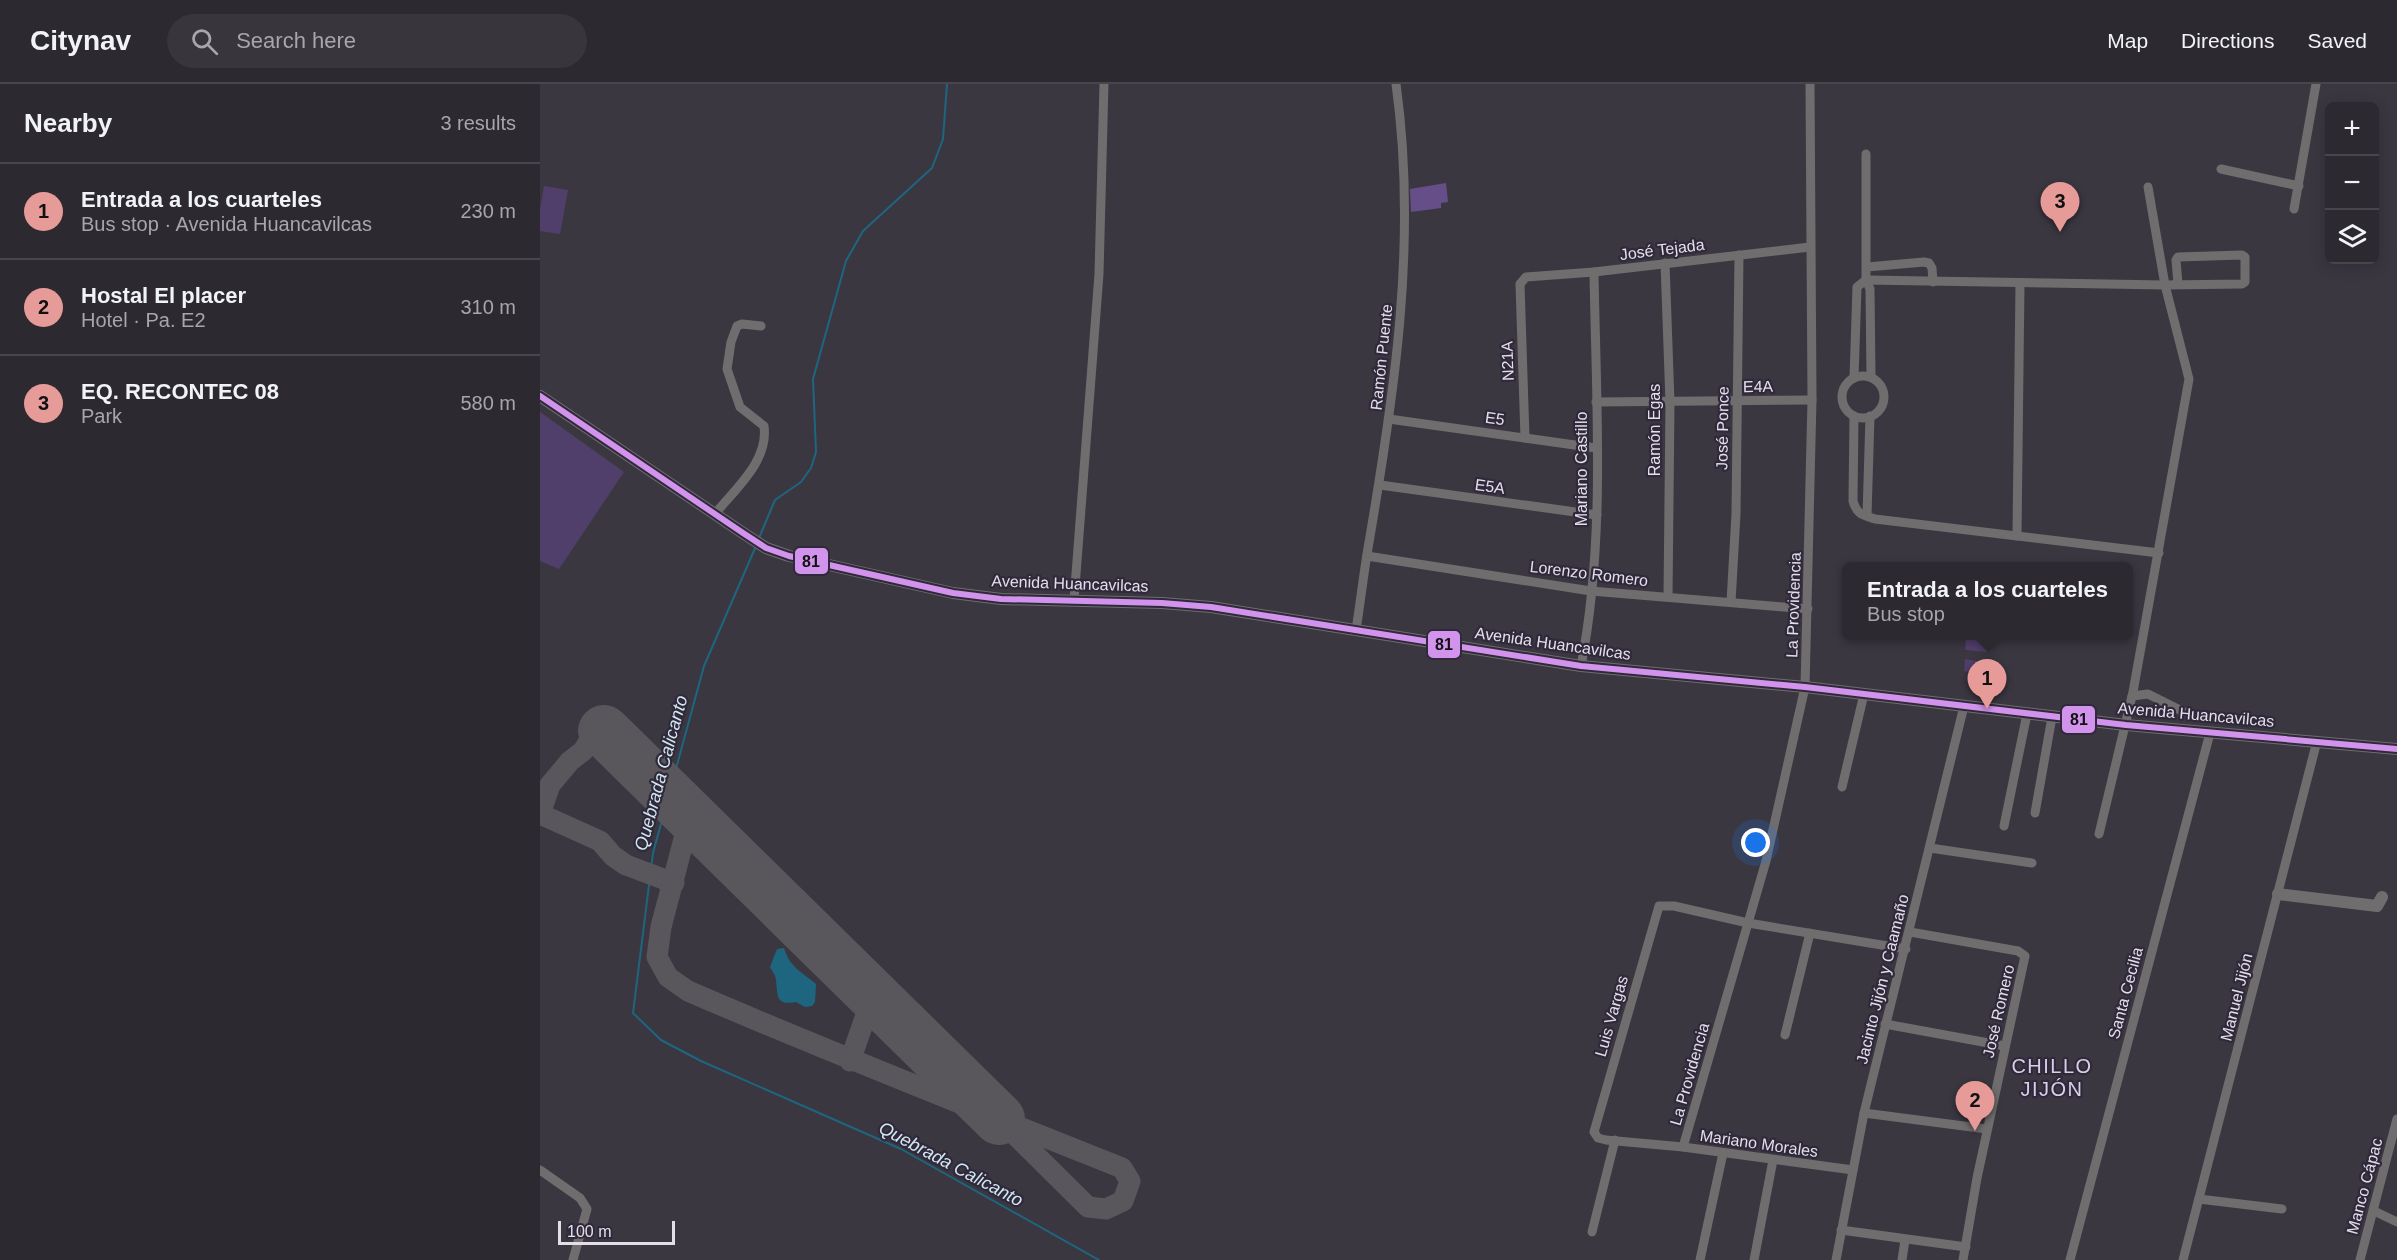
<!DOCTYPE html>
<meta charset="utf-8">
<style>
:root{--surface:#2c2931;--page:#38353d;--text:#f1f3f6;--muted:#a6a6ab;--line:#48454d;--accent:#e69b98}
body{margin:0;font-family:Arial,sans-serif;background:var(--page);color:var(--text)}
.controls{position:absolute;right:18px;top:18px;display:grid;overflow:hidden;border-radius:9px;box-shadow:0 3px 15px #0003}
.controls button{width:54px;height:54px;display:grid;place-items:center;padding:0;border:0;border-bottom:2px solid var(--line);background:var(--surface);color:var(--text);font:30px sans-serif}
.scale{position:absolute;left:18px;bottom:15px;width:117px;box-sizing:border-box;padding-left:6px;border:3px solid #e3dfea;border-top:0;font-size:16px;line-height:21px;white-space:nowrap;color:#e3dfea;-webkit-text-stroke:4px #30293b;paint-order:stroke}
.you{position:absolute;left:1216px;top:759px;width:21px;height:21px;margin:-15px;border:4px solid #fff;border-radius:50%;background:#1a73e8;box-shadow:0 0 0 9px #1a73e833}
.badge{display:grid;place-items:center;width:39px;height:39px;border-radius:50%;background:var(--accent);color:#111;font-size:20px;font-weight:700}
.pin{position:absolute;translate:-50% -50px;filter:drop-shadow(0 2px 3px #0008)}
.pin::after{content:'';position:absolute;top:32px;width:21px;height:18px;background:inherit;clip-path:polygon(0 0,100% 0,50% 100%)}
.popup{position:absolute;left:1302px;top:478px;width:291px;height:78px;box-sizing:border-box;display:grid;place-content:center;border-radius:9px;background:var(--surface);filter:drop-shadow(0 2px 4px #0005);font-size:20px;white-space:nowrap;color:var(--muted)}
.popup b{font-size:22px;color:var(--text)}
.popup::after{content:'';position:absolute;left:50%;top:100%;margin-left:-12px;border:12px solid transparent;border-top-color:var(--surface)}
.list{margin:0;padding:0;list-style:none}
h2{display:flex;justify-content:space-between;align-items:center;height:78px;margin:0;padding:0 24px;font-size:26px}
h2 small{font-size:20px;font-weight:400;color:var(--muted)}
.list li{display:grid;grid-template-columns:39px 1fr auto;gap:18px;align-items:center;box-sizing:border-box;height:96px;padding:0 24px;border-top:2px solid var(--line)}
.list b{display:block;font-size:22px;white-space:nowrap}
.list p{margin:0;font-size:20px;white-space:nowrap;color:var(--muted)}
.list em{font-size:20px;font-style:normal;color:var(--muted)}
.icon{flex:none;width:33px;height:33px;fill:none;stroke:currentColor;stroke-width:2;stroke-linecap:round;stroke-linejoin:round}
.map{position:relative;flex:none;width:1857px;height:1176px;overflow:hidden}
header{display:flex;align-items:center;gap:36px;box-sizing:border-box;height:84px;padding:0 30px;background:var(--surface);border-bottom:2px solid var(--line)}
header strong{font-size:28px}
nav{display:flex;gap:33px;margin-inline-start:auto;font-size:21px}
.search{width:420px;height:54px;background:var(--page);display:flex;align-items:center;gap:15px;box-sizing:border-box;padding:0 21px;border-radius:33px;color:var(--muted);font-size:22px}
main{display:flex}
aside{flex:1;background:var(--surface)}
.map>svg:first-child{display:block}
</style>
<header>
<strong>Citynav</strong>
<div class="search"><svg class="icon" aria-label="search" viewBox="0 0 24 24"><circle cx="10" cy="10" r="6"/><path d="M15 15l6 6"/></svg>Search here</div>
<nav><a>Map</a><a>Directions</a><a>Saved</a></nav>
</header>
<main>
<aside>
<h2>Nearby<small>3 results</small></h2>
<ul class="list">
<li><span class="badge">1</span><div><b>Entrada a los cuarteles</b><p>Bus stop · Avenida Huancavilcas</p></div><em>230 m</em></li>
<li><span class="badge">2</span><div><b>Hostal El placer</b><p>Hotel · Pa. E2</p></div><em>310 m</em></li>
<li><span class="badge">3</span><div><b>EQ. RECONTEC 08</b><p>Park</p></div><em>580 m</em></li>
</ul>
</aside>
<div class="map">
<svg width="1857" height="1176" viewBox="0 0 1857 1176">
<rect width="100%" height="100%" fill="#3b3741"/>
<g fill="#513f6b">
<polygon points="4,102 28,106 20,150 0,147 0,125"/>
<polygon points="0,328 84,388 19,485 0,477"/>
<polygon points="1426,553 1447,556 1447,568 1425,566"/>
<polygon points="1425,575 1449,579 1447,591 1424,587"/>
</g>
<polygon fill="#664e89" points="906,99 908,118 901,119 901,124 871,128 870,105"/>
<path fill="#1e6680" d="M244 864C250 884 262 888 276 900L275 918 272 922 265 923 256 918C235 922 238 911 236 897 236 891 232 887 230 883L237 865Z"/>
<g fill="none" stroke-linecap="round" stroke-linejoin="round">
<g stroke="#1e6680" stroke-width="2">
<polyline points="219,454 235,416 261,398 271,384 276,368 273,295 306,177 323,147 392,84 403,55 407,0"/>
<polyline points="216,462 164,582 113,769 93,929 121,956 161,977 361,1065 559,1176"/>
</g>
<g stroke="#59565c" stroke-width="21">
<polyline points="64,647 56,646 43,667 30,677 10,701 0,730 60,757 73,772 86,781 134,799"/>
<path d="M150 732 121 843 117 873 128 893 148 907C291 969 437 1026 582 1084L590 1097 583 1117 566 1125 548 1123 459 1035"/>
<polyline points="310,977 333,911"/>
</g>
<polyline stroke="#59565c" stroke-width="52" points="64,647 459,1035"/>
<g stroke="#706d6e" stroke-width="9">
<polyline points="1326,70 1326,196 1330,205 1331,293"/>
<polyline points="1681,85 1759,102"/>
<polyline points="1754,125 1776,0"/>
<polyline points="1125,179 1130,318 1128,513"/>
<polyline points="1327,183 1384,178 1389,179 1392,184 1393,198"/>
<circle cx="1323" cy="313" r="21"/>
<polyline points="1314,294 1317,203 1326,196 1625,201 1702,200 1705,198 1705,173 1702,171 1638,173 1636,176 1638,200"/>
<polyline points="1056,318 1272,316"/>
<path d="M1314 332 1313 417C1317 431 1323 431 1335 435L1619 469"/>
<polyline points="849,335 1056,364"/>
<polyline points="985,354 980,200 986,193 1054,188 1270,163"/>
<polyline points="840,401 1057,431"/>
<path d="M175 430C195 405 229 377 224 342L200 323 187 285 191 258 197 242 202 240 221 242"/>
<polyline points="1327,432 1330,332"/>
<polyline points="1477,452 1480,199"/>
<polyline points="827,472 1051,507 1268,525"/>
<polyline points="534,516 559,190 564,0"/>
<polyline points="1191,518 1196,430 1199,171"/>
<path d="M816 546C820 521 823 495 827 470 854 314 878 158 856 0"/>
<path d="M1041 582C1066 453 1056 319 1054 188"/>
<polyline points="1592,612 1608,610 1644,628"/>
<polyline points="1302,703 1324,610"/>
<polyline points="1495,729 1512,633"/>
<polyline points="1464,742 1487,630"/>
<polyline points="1559,750 1593,608 1649,295 1625,201 1608,103"/>
<polyline points="1390,764 1492,779"/>
<polyline points="1370,848 1478,867 1485,872 1437,1094 1423,1176"/>
<polyline points="1345,940 1465,962"/>
<polyline points="1245,951 1270,849"/>
<polyline points="1324,1029 1447,1045"/>
<polyline points="1143,1063 1226,777 1265,603 1272,316 1270,0"/>
<polyline points="0,1086 40,1114 47,1125 33,1176"/>
<polyline points="1313,1086 1143,1063 1066,1056 1058,1054 1054,1048 1119,822 1134,822 1208,839 1366,865"/>
<polyline points="1659,1115 1742,1125"/>
<polyline points="1834,1127 1857,1138"/>
<polyline points="1301,1146 1426,1163"/>
<polyline points="1052,1148 1075,1056"/>
<polyline points="1160,1176 1183,1069"/>
<polyline points="1214,1176 1233,1076"/>
<polyline points="1296,1176 1324,1029 1424,622"/>
<polyline points="1362,1176 1365,1156"/>
<polyline points="1530,1176 1670,649"/>
<polyline points="1643,1176 1777,657"/>
<polyline points="1820,1176 1857,1035"/>
</g>
<g stroke="#706d6e" stroke-width="12">
<polyline points="0,312 203,449 226,464 249,472 413,509 461,515 622,519 671,523 1041,582 1265,603 1586,641 1857,665"/>
<polyline points="1738,810 1837,822 1842,813"/>
</g>
<g stroke="#30293b" stroke-width="10">
<polyline id="bus-1" points="0,312 203,449 226,464 249,472 413,509 461,515 622,519 671,523 1041,582 1265,603 1586,641 1857,665"/>
</g>
<use href="#bus-1" stroke="#d193ec" stroke-width="6"/>
</g>
<g text-anchor="middle" stroke-width="4.5" stroke-linejoin="round" paint-order="stroke">
<g font-size="16" fill="#e3dfea" stroke="#30293b">
<text transform="translate(1122 165) rotate(-7)" y="6">José Tejada</text>
<text transform="translate(841 273) rotate(-84)" y="6">Ramón Puente</text>
<text transform="translate(967 277) rotate(-92)" y="6">N21A</text>
<text transform="translate(1218 302) rotate(-1)" y="6">E4A</text>
<text transform="translate(955 334) rotate(8)" y="6">E5</text>
<text transform="translate(1182 344) rotate(-89)" y="6">José Ponce</text>
<text transform="translate(1114 346) rotate(-90)" y="6">Ramón Egas</text>
<text transform="translate(1041 385) rotate(-90)" y="6">Mariano Castillo</text>
<text transform="translate(950 402) rotate(8)" y="6">E5A</text>
<text transform="translate(1049 489) rotate(7)" y="6">Lorenzo Romero</text>
<text transform="translate(530 499) rotate(2)" y="6">Avenida Huancavilcas</text>
<text transform="translate(1253 521) rotate(-88)" y="6">La Providencia</text>
<text transform="translate(1013 559) rotate(8)" y="6">Avenida Huancavilcas</text>
<text transform="translate(1656 630) rotate(5)" y="6">Avenida Huancavilcas</text>
<text transform="translate(1342 895) rotate(-76)" y="6">Jacinto Jijón y Caamaño</text>
<text transform="translate(1585 909) rotate(-75)" y="6">Santa Cecilia</text>
<text transform="translate(1696 913) rotate(-76)" y="6">Manuel Jijón</text>
<text transform="translate(1458 927) rotate(-77)" y="6">José Romero</text>
<text transform="translate(1071 932) rotate(-74)" y="6">Luis Vargas</text>
<text transform="translate(1149 990) rotate(-74)" y="6">La Providencia</text>
<text transform="translate(1219 1059) rotate(8)" y="6">Mariano Morales</text>
<text transform="translate(1824 1102) rotate(-75)" y="6">Manco Cápac</text>
</g>
<g font-size="18" font-style="italic" fill="#d1e8f1" stroke="#30293b">
<text transform="translate(121 689) rotate(-75)" y="6">Quebrada Calicanto</text>
<text transform="translate(411 1080) rotate(28)" y="6">Quebrada Calicanto</text>
</g>
<g font-size="20" letter-spacing="1.5" fill="#d7cfe6" stroke="#30293b">
<text x="1512" y="989">CHILLO<tspan x="1512" dy="23">JIJÓN</tspan></text>
</g>
</g>
<g stroke="#30293b" stroke-width="2">
<rect x="254" y="463" width="35" height="28" rx="6" fill="#d193ec"/>
<rect x="887" y="546" width="34" height="29" rx="6" fill="#d193ec"/>
<rect x="1521" y="621" width="35" height="29" rx="6" fill="#d193ec"/>
</g>
<g font-size="16" text-anchor="middle" font-weight="bold" fill="#111">
<text x="271" y="483">81</text>
<text x="904" y="566">81</text>
<text x="1539" y="641">81</text>
</g>
</svg>
<div class="controls">
<button>+</button>
<button>−</button>
<button><svg class="icon" aria-label="layers" viewBox="0 0 24 24"><path d="M12 4l9 5-9 5-9-5zM3 14l9 5 9-5"/></svg></button>
</div>
<div class="scale">100 m</div>
<div class="you"></div>
<div class="pin badge" style="left:1447px;top:625px">1</div>
<div class="popup"><b>Entrada a los cuarteles</b>Bus stop</div>
<div class="pin badge" style="left:1435px;top:1047px">2</div>
<div class="pin badge" style="left:1520px;top:148px">3</div>
</div>
</main>
